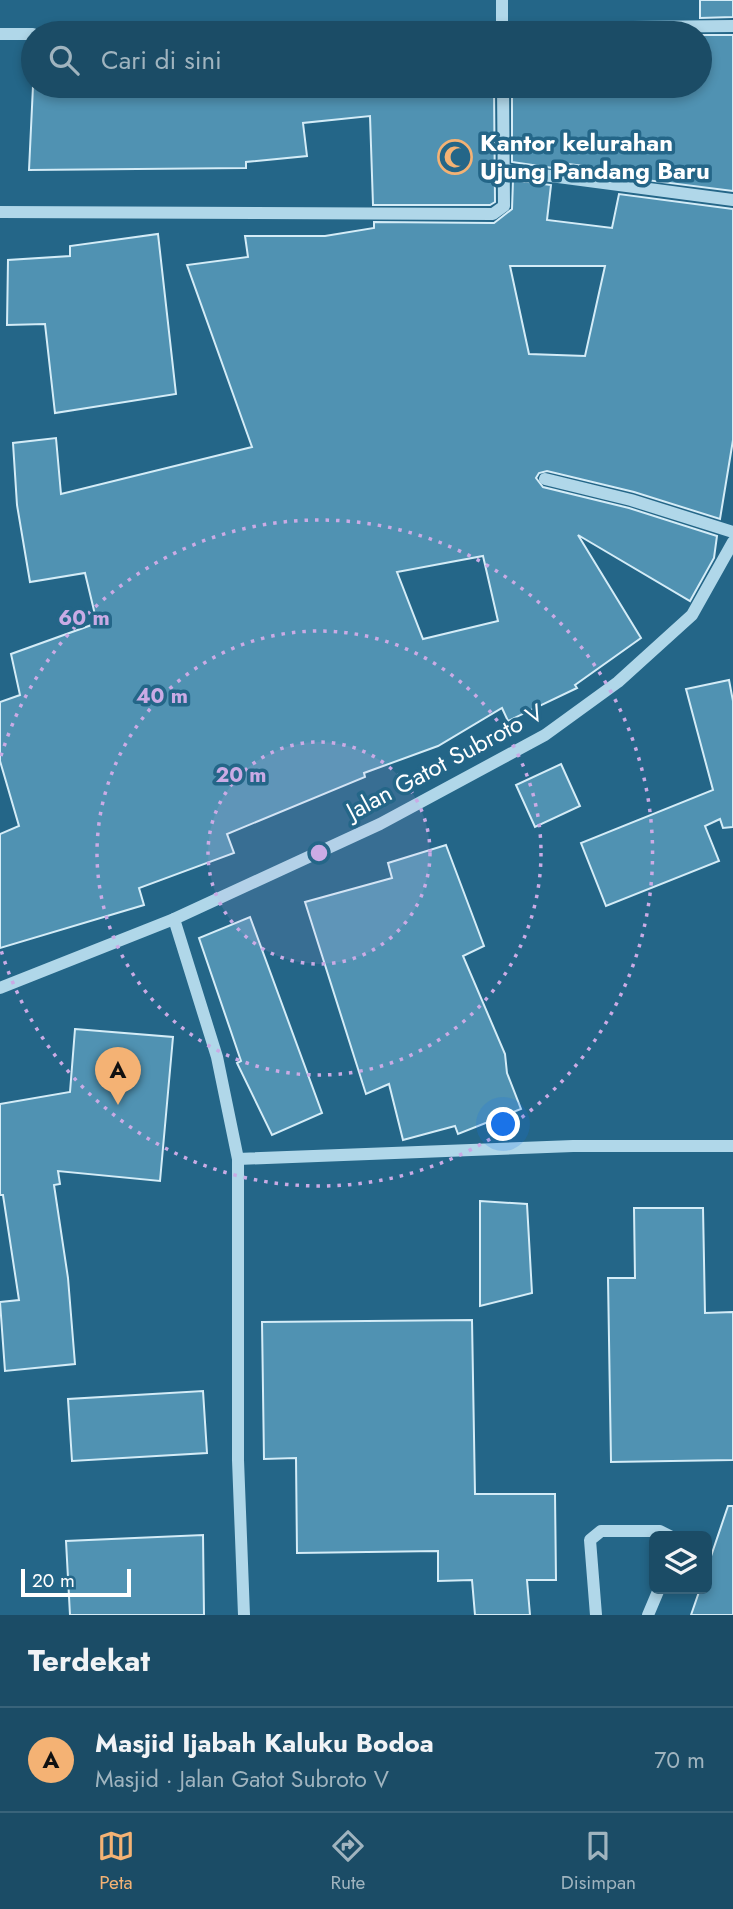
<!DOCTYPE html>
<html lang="id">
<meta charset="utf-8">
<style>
:root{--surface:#1b4c66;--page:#28566f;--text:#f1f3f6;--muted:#a0b4bf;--line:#39637a;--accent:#f4b274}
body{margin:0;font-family:Jost,sans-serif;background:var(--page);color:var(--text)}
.controls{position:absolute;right:21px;bottom:21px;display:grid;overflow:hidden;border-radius:10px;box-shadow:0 4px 10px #0003}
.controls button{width:63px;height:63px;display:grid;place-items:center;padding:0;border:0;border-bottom:2px solid var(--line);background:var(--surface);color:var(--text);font:35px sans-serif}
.scale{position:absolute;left:21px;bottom:18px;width:110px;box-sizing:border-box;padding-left:7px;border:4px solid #fff;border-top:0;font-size:19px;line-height:24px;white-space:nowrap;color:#fff;-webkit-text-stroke:5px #246688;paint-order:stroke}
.you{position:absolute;left:504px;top:1125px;width:24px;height:24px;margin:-18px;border:5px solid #fff;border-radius:50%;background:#1a73e8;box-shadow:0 0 0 10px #1a73e833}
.badge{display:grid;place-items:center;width:46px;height:46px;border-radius:50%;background:var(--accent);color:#111;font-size:23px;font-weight:700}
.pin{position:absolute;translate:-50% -58px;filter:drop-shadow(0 2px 4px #0008)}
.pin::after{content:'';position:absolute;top:37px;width:24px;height:21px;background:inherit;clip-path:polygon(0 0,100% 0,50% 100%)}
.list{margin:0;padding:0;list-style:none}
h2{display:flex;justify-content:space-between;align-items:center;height:91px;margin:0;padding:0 28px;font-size:30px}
h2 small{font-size:23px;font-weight:400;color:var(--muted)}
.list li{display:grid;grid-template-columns:46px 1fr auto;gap:21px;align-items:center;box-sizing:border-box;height:105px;padding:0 28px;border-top:2px solid var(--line)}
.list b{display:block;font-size:26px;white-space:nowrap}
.list p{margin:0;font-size:23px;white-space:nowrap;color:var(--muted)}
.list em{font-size:23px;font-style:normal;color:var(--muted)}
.icon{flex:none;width:38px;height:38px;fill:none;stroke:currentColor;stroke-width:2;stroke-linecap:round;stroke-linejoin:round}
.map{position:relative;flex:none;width:733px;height:1615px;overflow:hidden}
.search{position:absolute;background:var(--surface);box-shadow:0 4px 10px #0003;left:21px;right:21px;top:21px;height:77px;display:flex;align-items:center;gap:18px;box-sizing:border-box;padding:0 24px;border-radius:38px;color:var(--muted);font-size:26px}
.sheet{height:196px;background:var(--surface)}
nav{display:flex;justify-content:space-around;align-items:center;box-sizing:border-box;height:98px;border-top:2px solid var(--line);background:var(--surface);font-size:19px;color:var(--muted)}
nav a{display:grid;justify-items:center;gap:4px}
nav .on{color:var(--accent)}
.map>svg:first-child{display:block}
</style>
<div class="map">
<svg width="733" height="1615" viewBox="0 0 733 1615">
<rect width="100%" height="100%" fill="#246688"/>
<g fill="#5092b2" stroke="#d4ecf7" stroke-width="2" fill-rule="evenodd">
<polygon points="700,0 733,0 733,17 700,18"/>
<polygon points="700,35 733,35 733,191 622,177 623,171 554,162 553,168 512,162 512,86 700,86"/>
<polygon points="33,86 494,86 495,202 490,205 373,205 370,116 303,123 307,156 246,162 246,168 29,170"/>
<path d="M513 180 551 185 547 220 612 228 619 194 733 209V440L720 519 634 492 547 471 539 473 536 478 543 487 629 508 717 536 714 558 690 601 578 535 641 638 575 685 577 688 508 721 502 708 438 746 364 773 365 777 227 834 234 853 139 888 144 905 0 948V834L19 826 0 761V702L20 695 11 654 97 623 85 573 30 582 17 505 13 443 56 438 61 494 252 447 187 265 248 257 245 236H325L374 228V222L494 223 512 209ZM510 266H605L585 356 529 354ZM483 556 498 621 423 639 397 572Z"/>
<polygon points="158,234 176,394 55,413 45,324 7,325 8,260 70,256 70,246"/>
<polygon points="729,680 733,701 733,827 723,828 720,819 705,826 719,861 606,906 581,843 713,790 686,689"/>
<polygon points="561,764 580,806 535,827 516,785"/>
<polygon points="446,845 484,946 463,956 505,1054 507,1073 521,1109 458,1134 455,1126 403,1140 389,1084 366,1094 305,902 392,878 388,863"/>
<polygon points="250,917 322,1113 272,1135 237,1063 241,1061 199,938"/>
<polygon points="75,1029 173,1037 160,1181 58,1171 60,1184 54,1185 68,1278 75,1364 5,1371 0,1302 19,1300 3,1195 0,1195 0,1104 70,1092"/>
<polygon points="480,1201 527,1204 532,1293 480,1306"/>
<polygon points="634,1208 703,1208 705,1313 733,1312 733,1460 611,1462 608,1278 635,1278"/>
<polygon points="472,1320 475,1494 555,1494 556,1580 527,1580 530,1615 475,1615 472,1580 438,1581 438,1551 297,1553 296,1458 264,1459 262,1322"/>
<polygon points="203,1391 207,1453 72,1461 68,1399"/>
<polygon points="728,1506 733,1506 733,1615 691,1615 700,1589 707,1589 707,1568"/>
<polygon points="203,1535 204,1615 70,1615 66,1541"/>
</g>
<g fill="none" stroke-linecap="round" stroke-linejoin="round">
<g stroke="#b0d7e9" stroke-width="12">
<polyline points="502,0 502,33"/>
<polyline points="69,33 733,26"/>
<polyline points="0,34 33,34"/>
<polyline points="505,170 733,200"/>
<polyline points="0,212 493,214 504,206 503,86"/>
<polyline points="545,479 631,500 733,532"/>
<polyline points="174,919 217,1057 238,1159 238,1460 244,1615"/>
<polyline points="0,988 174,919 380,824 545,735 618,682 692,615 733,542"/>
<polyline points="238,1159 573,1146 733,1146"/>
<polyline points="596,1615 590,1540 601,1531 660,1531 670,1536"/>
<polyline points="648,1615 659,1589"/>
</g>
</g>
<circle cx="319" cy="853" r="111" fill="#caabe5" fill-opacity=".12"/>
<g fill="none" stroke="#caabe5" stroke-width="3.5" stroke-dasharray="3.5 7">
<circle cx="319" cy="853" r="111"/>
<circle cx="319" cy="853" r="222"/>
<path d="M1 756A333 333 0 1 1 1 950"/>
</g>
<defs>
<g id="mosque-ring" transform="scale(1.75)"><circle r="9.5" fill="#246688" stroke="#f4b274" stroke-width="1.5"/><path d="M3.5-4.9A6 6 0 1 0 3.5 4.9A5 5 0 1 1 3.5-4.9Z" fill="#f4b274"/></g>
</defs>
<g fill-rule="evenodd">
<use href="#mosque-ring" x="455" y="157"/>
</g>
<g text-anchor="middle" stroke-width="7" stroke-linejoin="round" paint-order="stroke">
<g font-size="24" font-weight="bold" fill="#fff" stroke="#246688" text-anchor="start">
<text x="480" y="151">Kantor kelurahan<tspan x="480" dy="28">Ujung Pandang Baru</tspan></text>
</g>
<g font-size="24" fill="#fff" stroke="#246688">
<text transform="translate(445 762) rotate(-28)" y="8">Jalan Gatot Subroto V</text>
</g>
</g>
<circle cx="319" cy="853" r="10" fill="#caabe5" stroke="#246688" stroke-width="3.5"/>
<g font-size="21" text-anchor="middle" font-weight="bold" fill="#caabe5" stroke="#246688" stroke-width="7" stroke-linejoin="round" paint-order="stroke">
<text x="84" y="625">60 m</text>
<text x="162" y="703">40 m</text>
<text x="241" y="782">20 m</text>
</g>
</svg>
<div class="controls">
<button><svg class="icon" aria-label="layers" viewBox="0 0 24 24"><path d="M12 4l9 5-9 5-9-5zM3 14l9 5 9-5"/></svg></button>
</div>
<div class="scale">20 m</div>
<div class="you"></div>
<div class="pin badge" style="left:118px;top:1105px">A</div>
<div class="search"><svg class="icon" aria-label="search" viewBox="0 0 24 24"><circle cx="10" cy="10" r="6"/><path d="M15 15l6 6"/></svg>Cari di sini</div>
</div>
<section class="sheet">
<h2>Terdekat<small></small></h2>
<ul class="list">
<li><span class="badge">A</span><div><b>Masjid Ijabah Kaluku Bodoa</b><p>Masjid · Jalan Gatot Subroto V</p></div><em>70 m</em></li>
</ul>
</section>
<nav>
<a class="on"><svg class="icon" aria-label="map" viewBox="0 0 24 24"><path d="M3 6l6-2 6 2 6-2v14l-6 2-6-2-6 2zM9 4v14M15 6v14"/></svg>Peta</a>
<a><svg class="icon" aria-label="directions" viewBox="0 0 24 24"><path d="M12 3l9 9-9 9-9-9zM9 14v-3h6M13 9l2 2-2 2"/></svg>Rute</a>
<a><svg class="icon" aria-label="saved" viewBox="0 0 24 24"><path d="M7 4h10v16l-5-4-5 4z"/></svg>Disimpan</a>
</nav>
